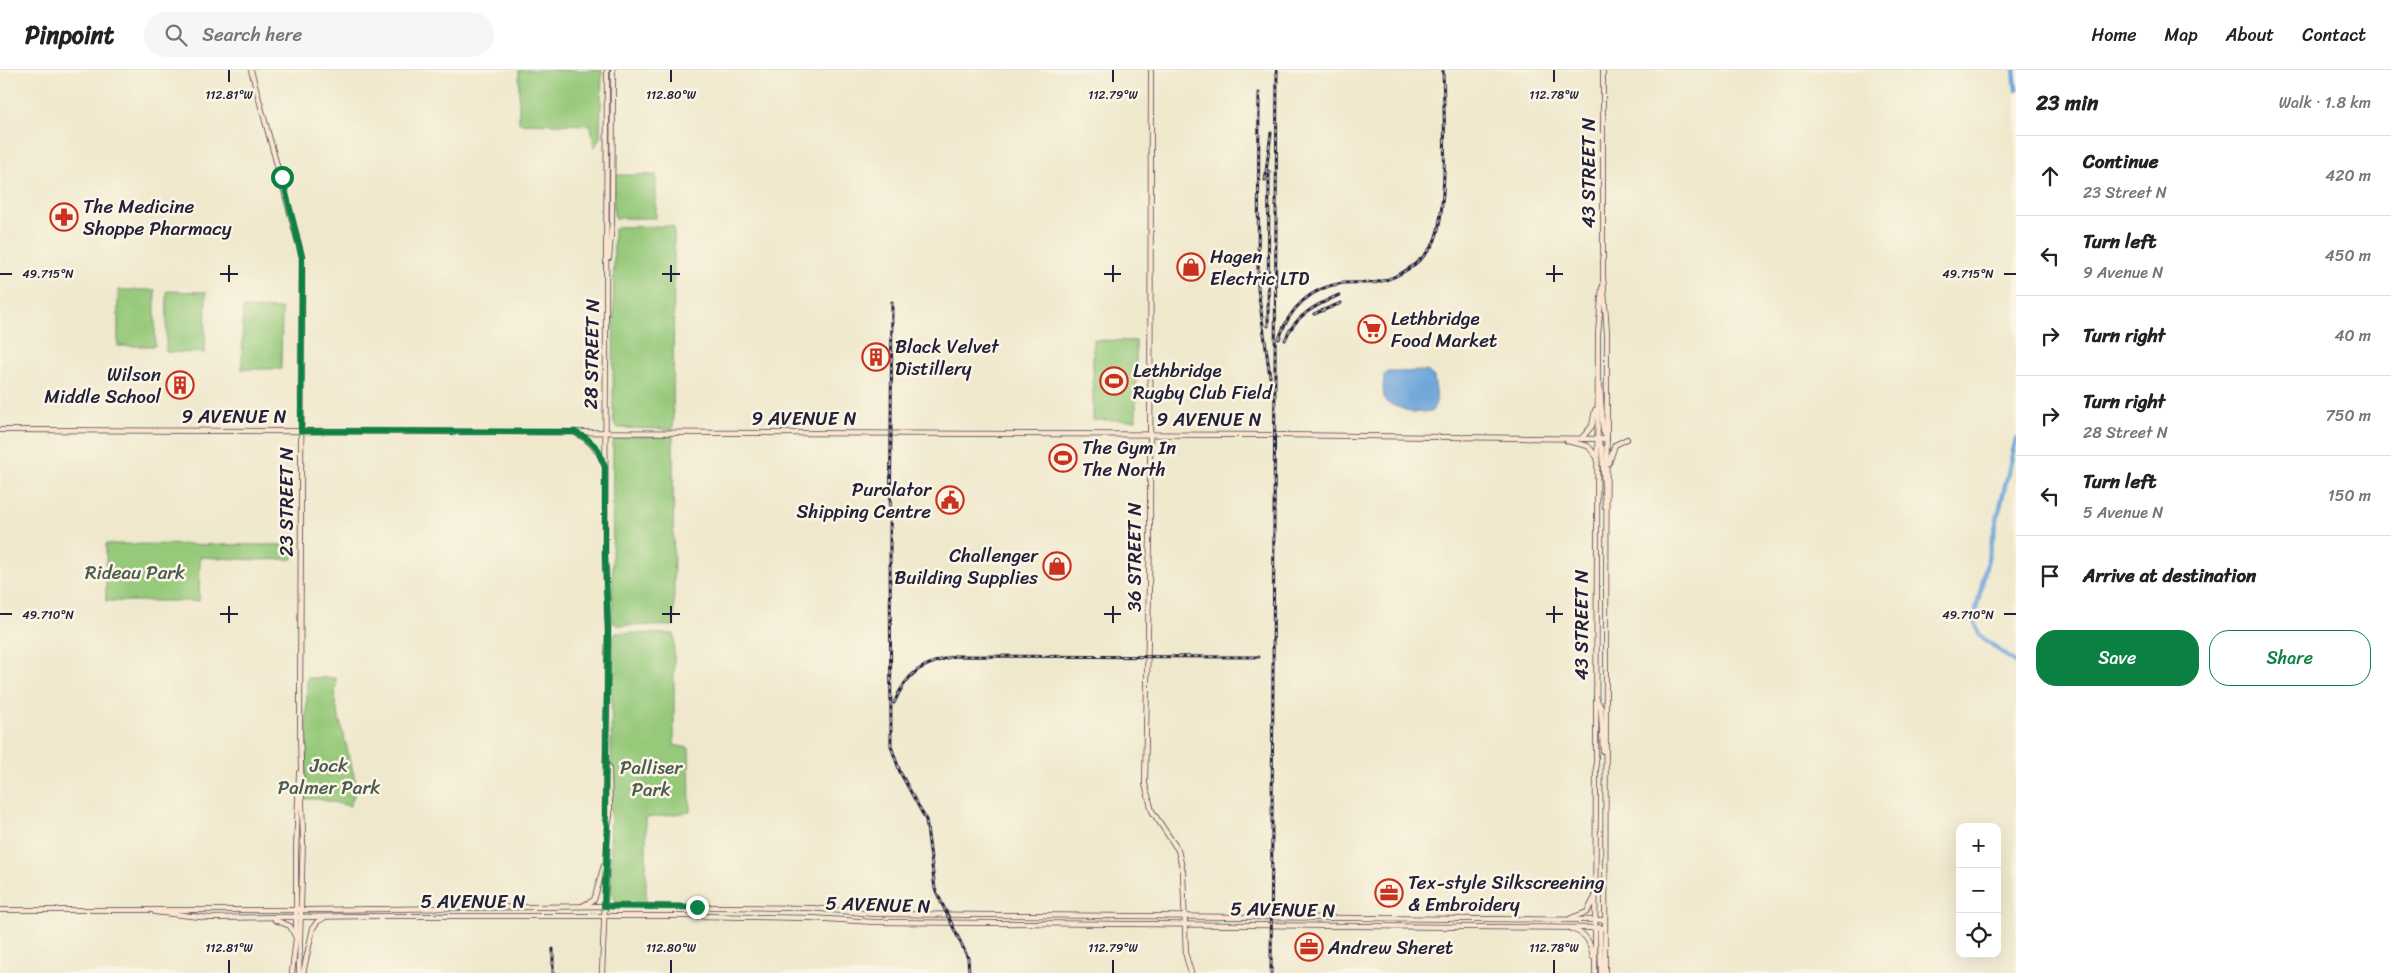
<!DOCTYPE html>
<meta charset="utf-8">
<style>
:root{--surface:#fff;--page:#f6f6f6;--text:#222;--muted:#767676;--line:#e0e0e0;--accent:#0b8043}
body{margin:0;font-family:Sriracha,sans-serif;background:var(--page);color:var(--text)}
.controls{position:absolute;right:15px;bottom:15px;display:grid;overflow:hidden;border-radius:10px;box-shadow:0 5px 20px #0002}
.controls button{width:45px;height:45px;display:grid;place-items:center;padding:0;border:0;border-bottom:1px solid var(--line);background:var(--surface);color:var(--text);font:25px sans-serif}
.stop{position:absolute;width:15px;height:15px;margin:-11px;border:4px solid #0b8043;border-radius:50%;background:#fff}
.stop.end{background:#0b8043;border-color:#fff;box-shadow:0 1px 5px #0008}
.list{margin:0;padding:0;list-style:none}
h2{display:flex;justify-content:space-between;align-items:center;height:65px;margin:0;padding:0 20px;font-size:21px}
h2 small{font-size:16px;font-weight:400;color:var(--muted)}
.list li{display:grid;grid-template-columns:32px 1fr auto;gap:15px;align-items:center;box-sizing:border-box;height:80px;padding:0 20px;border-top:1px solid var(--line)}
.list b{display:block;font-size:19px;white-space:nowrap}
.list p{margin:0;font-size:16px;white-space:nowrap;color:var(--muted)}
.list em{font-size:16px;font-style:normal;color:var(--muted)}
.actions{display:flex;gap:10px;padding:15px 20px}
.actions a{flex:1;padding:11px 0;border:1px solid var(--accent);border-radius:20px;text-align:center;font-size:18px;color:var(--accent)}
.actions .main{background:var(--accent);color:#fff}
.icon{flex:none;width:28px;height:28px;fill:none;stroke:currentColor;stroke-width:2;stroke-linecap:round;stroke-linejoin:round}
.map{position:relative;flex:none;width:2016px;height:903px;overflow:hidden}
header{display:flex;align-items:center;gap:30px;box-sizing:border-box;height:70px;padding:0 25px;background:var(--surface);border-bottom:1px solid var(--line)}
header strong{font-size:24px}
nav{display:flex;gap:28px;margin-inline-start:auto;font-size:18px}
.search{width:350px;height:45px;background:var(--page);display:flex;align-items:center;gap:12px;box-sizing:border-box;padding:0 18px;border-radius:28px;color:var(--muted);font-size:19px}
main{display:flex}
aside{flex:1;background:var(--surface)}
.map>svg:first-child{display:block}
</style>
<header>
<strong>Pinpoint</strong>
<div class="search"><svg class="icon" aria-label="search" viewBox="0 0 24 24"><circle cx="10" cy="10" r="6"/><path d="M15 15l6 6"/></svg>Search here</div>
<nav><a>Home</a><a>Map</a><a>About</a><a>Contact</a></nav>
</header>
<main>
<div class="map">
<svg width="2016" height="903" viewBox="0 0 2016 903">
<rect width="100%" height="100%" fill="#fcf5e5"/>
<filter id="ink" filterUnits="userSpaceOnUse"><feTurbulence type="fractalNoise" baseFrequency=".02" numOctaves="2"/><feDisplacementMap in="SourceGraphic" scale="10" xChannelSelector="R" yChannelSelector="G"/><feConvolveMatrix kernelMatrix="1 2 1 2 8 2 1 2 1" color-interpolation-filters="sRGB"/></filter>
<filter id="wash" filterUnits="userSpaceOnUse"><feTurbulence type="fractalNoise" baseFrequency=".0096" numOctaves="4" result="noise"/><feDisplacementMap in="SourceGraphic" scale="20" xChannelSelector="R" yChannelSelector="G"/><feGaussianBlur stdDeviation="1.12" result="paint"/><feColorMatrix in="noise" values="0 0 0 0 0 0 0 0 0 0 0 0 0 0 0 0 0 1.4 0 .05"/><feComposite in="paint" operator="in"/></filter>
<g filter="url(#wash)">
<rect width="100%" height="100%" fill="#efe8cc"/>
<g fill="#96c97a" stroke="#5c765a">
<polygon points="519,0 602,0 600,68 594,78 591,56 589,55 519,53"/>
<polygon points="613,105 656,105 656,148 616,148 614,145"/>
<polygon points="671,156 674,158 673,359 619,358 614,354 613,338 614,160 618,157"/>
<rect x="118" y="220" width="37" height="56"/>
<polygon points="167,221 206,222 205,283 166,282"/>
<polygon points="243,238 282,239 281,299 242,299"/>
<polygon points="1093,270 1136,271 1136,350 1093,350"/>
<polygon points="622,366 673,366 674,556 617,555 612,552 613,371"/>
<polygon points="106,474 293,475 293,489 257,490 200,487 199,531 106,531"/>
<path d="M617 563 674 564V675L689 678 690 742 646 748V834C633 834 613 837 610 821L612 571 614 564Z"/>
<polygon points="307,608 336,608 335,632 357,717 350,736 318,729 305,729"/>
</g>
<path fill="#69a3d9" stroke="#46628a" d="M1427 301 1434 307C1435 320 1440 329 1432 341L1413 343 1387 333 1384 328 1383 319 1384 305 1387 302Z"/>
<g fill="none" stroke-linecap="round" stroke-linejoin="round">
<g stroke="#69a3d9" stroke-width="4.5">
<polyline points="2014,0 2016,20"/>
<polyline points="2016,369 1974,548 1979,565 2016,593"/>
</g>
</g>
</g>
<g filter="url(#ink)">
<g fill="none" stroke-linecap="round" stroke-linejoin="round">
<g stroke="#414051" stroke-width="6">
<g id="secondary">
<polyline points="251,0 302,187 300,662 303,769 299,903"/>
<polyline points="607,0 605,487 608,560 605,745 608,755"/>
<polyline points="1151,0 1150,464 1145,714 1152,741 1178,780 1183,802 1186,886 1191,903"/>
<polyline points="1603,0 1603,207 1607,264 1605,903"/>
<polyline points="609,188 612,152 613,0"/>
<polyline points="1600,315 1603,361 1607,368"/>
<polyline points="0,360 1275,365 1607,369"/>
<path d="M576 363C590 370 598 379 604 393"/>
<polyline points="1581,369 1592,356 1595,340"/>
<polyline points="1597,369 1602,378 1605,436"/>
<polyline points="1567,371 1588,376 1596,386"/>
<polyline points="1609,393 1615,375 1627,369"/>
<polyline points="1596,628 1601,638 1603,681"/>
<polyline points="584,835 594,830 604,795"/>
<polyline points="0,840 308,840 604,836 811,838 874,844 1605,850"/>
<polyline points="155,842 209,848 377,846 696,846 811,848 874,852 1605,858"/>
<polyline points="1571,848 1587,842 1594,829"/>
<polyline points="275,850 290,856 295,866"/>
<polyline points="1600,857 1601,903"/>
<path d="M1571 859C1587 864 1590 871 1593 887"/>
<polyline points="292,903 296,868 296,782 299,703"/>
<polyline points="303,903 313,858 317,852 324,848"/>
<polyline points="602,903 608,755 610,746 609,697"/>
<polyline points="1595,903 1598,264 1602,218"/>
</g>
</g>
<use href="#secondary" stroke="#fbe5cf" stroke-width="4.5"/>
<g stroke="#22223b" stroke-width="3">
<g id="rail">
<polyline points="1259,23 1258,219 1270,307"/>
<polyline points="1265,110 1271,63"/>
<polyline points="892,232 890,477 891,676 900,702 926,750 935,819 968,888 969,903"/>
<polyline points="1314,244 1341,233"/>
<polyline points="1268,256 1269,101"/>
<path d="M1279 269C1289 238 1311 217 1344 213 1355 212 1367 214 1378 212 1399 208 1422 192 1433 174 1449 144 1444 38 1443 0"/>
<path d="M1285 270C1295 245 1316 235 1339 225"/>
<path d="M894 633C908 600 922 595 954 586L1259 587"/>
<polyline points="553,903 553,879"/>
<polyline points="1271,903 1277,0"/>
</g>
</g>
<use href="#rail" stroke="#fcf5e5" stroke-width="1" stroke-dasharray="4" stroke-linecap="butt"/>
</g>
</g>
<g fill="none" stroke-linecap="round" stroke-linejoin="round" filter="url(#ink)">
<polyline stroke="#0b8043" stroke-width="6" points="282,107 302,187 301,361 575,362 586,368 597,378 605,397 605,487 608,560 605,745 608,755 604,836 697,837"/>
</g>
<path fill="none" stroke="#22223b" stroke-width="2" d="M229 0V12M671 0V12M1113 0V12M1554 0V12M229 195V212M671 195V212M1113 195V212M1554 195V212M0 204H12M220 204H238M662 204H680M1104 204H1121M1546 204H1563M2004 204H2016M229 536V553M671 536V553M1113 536V553M1554 536V553M0 544H12M220 544H238M662 544H680M1104 544H1121M1546 544H1563M2004 544H2016M229 890V903M671 890V903M1113 890V903M1554 890V903"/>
<defs>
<g id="pharmacy-ring" transform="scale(1.4375)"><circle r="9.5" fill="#fcf5e5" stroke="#c8321e" stroke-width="1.5"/><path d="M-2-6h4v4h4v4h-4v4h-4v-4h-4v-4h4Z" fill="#c8321e"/></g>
<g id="shop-ring" transform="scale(1.4375)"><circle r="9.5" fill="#fcf5e5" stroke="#c8321e" stroke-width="1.5"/><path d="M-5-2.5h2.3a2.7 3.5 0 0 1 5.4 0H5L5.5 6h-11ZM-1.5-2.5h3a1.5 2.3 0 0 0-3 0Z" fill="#c8321e"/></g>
<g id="supermarket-ring" transform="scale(1.4375)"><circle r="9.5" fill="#fcf5e5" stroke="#c8321e" stroke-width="1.5"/><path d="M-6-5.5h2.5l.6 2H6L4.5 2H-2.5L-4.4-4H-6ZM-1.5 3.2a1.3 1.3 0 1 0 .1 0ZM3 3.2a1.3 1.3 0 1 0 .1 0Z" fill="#c8321e"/></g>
<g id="building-ring" transform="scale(1.4375)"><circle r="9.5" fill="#fcf5e5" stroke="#c8321e" stroke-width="1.5"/><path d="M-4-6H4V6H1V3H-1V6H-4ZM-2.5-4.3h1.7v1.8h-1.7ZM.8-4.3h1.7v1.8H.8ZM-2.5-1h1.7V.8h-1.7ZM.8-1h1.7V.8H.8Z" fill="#c8321e"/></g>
<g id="stadium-ring" transform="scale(1.4375)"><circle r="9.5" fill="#fcf5e5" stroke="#c8321e" stroke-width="1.5"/><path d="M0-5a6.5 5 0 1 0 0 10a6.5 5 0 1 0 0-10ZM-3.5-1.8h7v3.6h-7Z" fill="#c8321e"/></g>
<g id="civic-ring" transform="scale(1.4375)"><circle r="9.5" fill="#fcf5e5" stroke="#c8321e" stroke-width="1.5"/><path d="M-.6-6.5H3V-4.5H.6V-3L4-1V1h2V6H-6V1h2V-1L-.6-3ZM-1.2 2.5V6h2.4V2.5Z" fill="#c8321e"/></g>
<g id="office-ring" transform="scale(1.4375)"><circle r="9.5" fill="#fcf5e5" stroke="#c8321e" stroke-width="1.5"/><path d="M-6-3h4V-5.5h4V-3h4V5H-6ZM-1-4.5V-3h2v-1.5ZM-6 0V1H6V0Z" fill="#c8321e"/></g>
</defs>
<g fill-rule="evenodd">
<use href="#pharmacy-ring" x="64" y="147"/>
<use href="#shop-ring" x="1191" y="197"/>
<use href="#supermarket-ring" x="1372" y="259"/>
<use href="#building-ring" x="876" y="287"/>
<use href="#stadium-ring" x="1114" y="311"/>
<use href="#building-ring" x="180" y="315"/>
<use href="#stadium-ring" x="1063" y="388"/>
<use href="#civic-ring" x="950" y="430"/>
<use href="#shop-ring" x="1057" y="496"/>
<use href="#office-ring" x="1389" y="823"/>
<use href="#office-ring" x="1309" y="877"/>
</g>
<g text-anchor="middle" stroke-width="5" stroke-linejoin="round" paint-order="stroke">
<g font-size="19" fill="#22223b" stroke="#fcf5e5">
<text transform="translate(1588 103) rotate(-90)" y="7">43 STREET N</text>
<text transform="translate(591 284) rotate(-89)" y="7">28 STREET N</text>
<text x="234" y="353">9 AVENUE N</text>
<text x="804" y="355">9 AVENUE N</text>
<text x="1209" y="356">9 AVENUE N</text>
<text transform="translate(286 432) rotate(-90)" y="7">23 STREET N</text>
<text transform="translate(1134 487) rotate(-90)" y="7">36 STREET N</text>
<text transform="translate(1581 555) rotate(-90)" y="7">43 STREET N</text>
<text x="473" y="838">5 AVENUE N</text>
<text transform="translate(878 834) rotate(2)" y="7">5 AVENUE N</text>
<text transform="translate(1283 839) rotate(1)" y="7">5 AVENUE N</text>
</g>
<g font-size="19" fill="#22223b" stroke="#fcf5e5" text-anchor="start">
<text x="83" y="143">The Medicine<tspan x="83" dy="22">Shoppe Pharmacy</tspan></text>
<text x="1210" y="193">Hagen<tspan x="1210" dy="22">Electric LTD</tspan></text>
<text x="1391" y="255">Lethbridge<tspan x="1391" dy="22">Food Market</tspan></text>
<text x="895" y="283">Black Velvet<tspan x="895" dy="22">Distillery</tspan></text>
<text x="1133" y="307">Lethbridge<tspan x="1133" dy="22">Rugby Club Field</tspan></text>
<text x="161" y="311" text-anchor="end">Wilson<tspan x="161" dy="22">Middle School</tspan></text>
<text x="1082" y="384">The Gym In<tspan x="1082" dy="22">The North</tspan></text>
<text x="931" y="426" text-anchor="end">Purolator<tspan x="931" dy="22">Shipping Centre</tspan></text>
<text x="1038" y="492" text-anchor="end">Challenger<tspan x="1038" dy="22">Building Supplies</tspan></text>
<text x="1408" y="819">Tex-style Silkscreening<tspan x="1408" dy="22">&amp; Embroidery</tspan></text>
<text x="1328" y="884">Andrew Sheret</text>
</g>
<g font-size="19" fill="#4b5c51" stroke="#fcf5e5">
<text x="135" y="509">Rideau Park</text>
<text x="329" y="702">Jock<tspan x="329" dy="22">Palmer Park</tspan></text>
<text x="651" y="704">Palliser<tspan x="651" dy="22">Park</tspan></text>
</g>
</g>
<g font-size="12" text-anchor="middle" fill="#22223b" stroke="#fcf5e5" stroke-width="5" stroke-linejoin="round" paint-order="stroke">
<text x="229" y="29">112.81°W</text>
<text x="671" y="29">112.80°W</text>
<text x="1113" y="29">112.79°W</text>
<text x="1554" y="29">112.78°W</text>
<text x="48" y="208">49.715°N</text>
<text x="1968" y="208">49.715°N</text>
<text x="48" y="549">49.710°N</text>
<text x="1968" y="549">49.710°N</text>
<text x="229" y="882">112.81°W</text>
<text x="671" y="882">112.80°W</text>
<text x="1113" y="882">112.79°W</text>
<text x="1554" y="882">112.78°W</text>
</g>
</svg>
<div class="controls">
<button>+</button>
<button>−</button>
<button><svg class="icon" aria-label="locate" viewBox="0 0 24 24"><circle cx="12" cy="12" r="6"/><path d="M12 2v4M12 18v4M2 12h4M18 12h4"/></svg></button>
</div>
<div class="stop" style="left:282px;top:107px"></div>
<div class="stop end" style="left:697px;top:837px"></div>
</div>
<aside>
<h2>23 min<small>Walk · 1.8 km</small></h2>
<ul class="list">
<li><svg class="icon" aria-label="ahead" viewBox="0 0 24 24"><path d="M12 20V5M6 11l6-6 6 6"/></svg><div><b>Continue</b><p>23 Street N</p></div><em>420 m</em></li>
<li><svg class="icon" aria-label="left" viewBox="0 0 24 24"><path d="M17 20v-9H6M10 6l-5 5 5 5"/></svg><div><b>Turn left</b><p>9 Avenue N</p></div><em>450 m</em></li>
<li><svg class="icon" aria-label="right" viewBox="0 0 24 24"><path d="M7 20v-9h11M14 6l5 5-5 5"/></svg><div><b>Turn right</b></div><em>40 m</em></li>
<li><svg class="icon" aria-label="right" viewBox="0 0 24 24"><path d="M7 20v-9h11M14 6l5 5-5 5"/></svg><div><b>Turn right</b><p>28 Street N</p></div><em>750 m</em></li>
<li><svg class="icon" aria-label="left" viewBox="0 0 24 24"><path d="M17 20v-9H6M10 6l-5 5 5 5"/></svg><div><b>Turn left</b><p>5 Avenue N</p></div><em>150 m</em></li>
<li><svg class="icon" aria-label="arrive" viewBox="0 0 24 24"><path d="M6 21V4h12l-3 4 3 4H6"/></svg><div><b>Arrive at destination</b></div></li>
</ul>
<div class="actions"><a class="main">Save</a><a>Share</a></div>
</aside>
</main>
